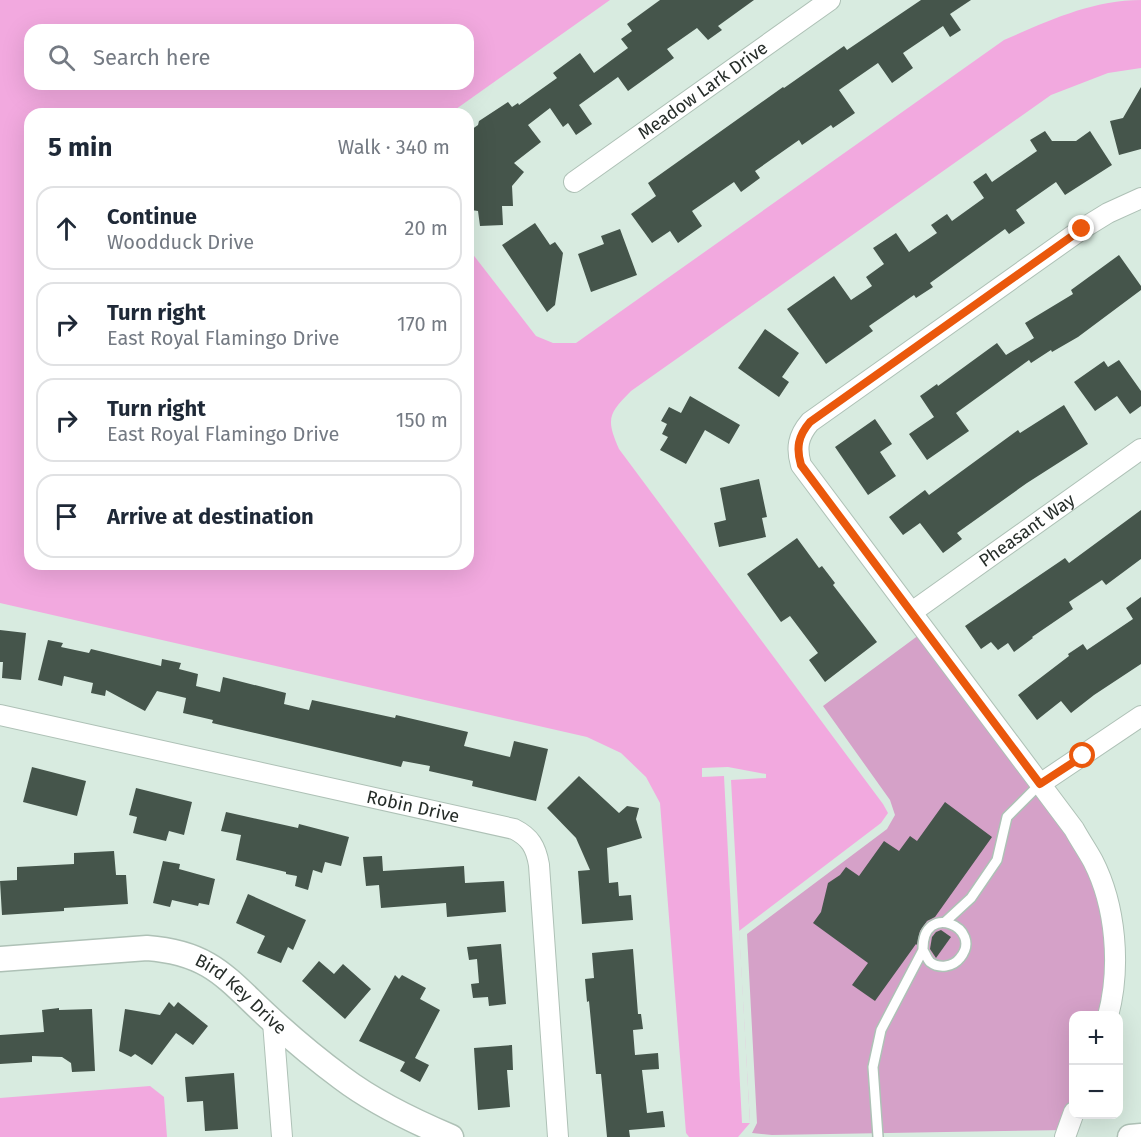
<!DOCTYPE html>
<meta charset="utf-8">
<style>
:root{--surface:#fff;--page:#f2f2f3;--text:#1f2937;--muted:#747a83;--line:#e0e1e3}
body{margin:0;font-family:"Fira Sans",sans-serif;background:var(--page);color:var(--text)}
.controls{position:absolute;right:18px;bottom:18px;display:grid;overflow:hidden;border-radius:12px;box-shadow:0 6px 24px #0002}
.controls button{width:54px;height:54px;display:grid;place-items:center;padding:0;border:0;border-bottom:2px solid var(--line);background:var(--surface);color:var(--text);font:30px sans-serif}
.stop{position:absolute;width:18px;height:18px;margin:-14px;border:4px solid #ea580c;border-radius:50%;background:#fff}
.stop.end{background:#ea580c;border-color:#fff;box-shadow:0 2px 6px #0008}
.list{margin:0;padding:0;list-style:none}
h2{display:flex;justify-content:space-between;align-items:center;height:78px;margin:0;padding:0 24px;font-size:26px}
h2 small{font-size:20px;font-weight:400;color:var(--muted)}
.list li{display:grid;grid-template-columns:39px 1fr auto;gap:18px;align-items:center;box-sizing:border-box;height:84px;margin:0 12px 12px;padding:0 12px;border:2px solid var(--line);border-radius:18px}
.list b{display:block;font-size:22px;white-space:nowrap}
.list p{margin:0;font-size:20px;white-space:nowrap;color:var(--muted)}
.list em{font-size:20px;font-style:normal;color:var(--muted)}
.icon{flex:none;width:33px;height:33px;fill:none;stroke:currentColor;stroke-width:2;stroke-linecap:round;stroke-linejoin:round}
.map{position:relative;flex:none;width:1141px;height:1137px;overflow:hidden}
.search{position:absolute;background:var(--surface);box-shadow:0 6px 24px #0002;left:24px;top:24px;width:450px;height:66px;display:flex;align-items:center;gap:15px;box-sizing:border-box;padding:0 21px;border-radius:18px;color:var(--muted);font-size:22px}
.panel{position:absolute;background:var(--surface);box-shadow:0 6px 24px #0002;left:24px;top:108px;width:450px;height:462px;border-radius:18px}
.map>svg:first-child{display:block}
</style>
<div class="map">
<svg width="1141" height="1137" viewBox="0 0 1141 1137">
<rect width="100%" height="100%" fill="#d8ebe0"/>
<polygon fill="#d5a1c8" points="927,629 1109,894 1124,946 1109,1015 1074,1016 1074,1114 1067,1130 772,1135 752,1133 757,1123 747,934 887,829 895,815 890,800 823,706"/>
<g fill="#f2a9df" fill-rule="evenodd">
<path d="M0 0H610L449 114H30V564H468V248L536 336 553 343H576L1004 40C1048 21 1092 0 1141 0V68L1108 73 1051 95 631 391C608 414 606 419 619 449L883 804 888 813 881 823 739 931 750 1123 738 1137H689L686 1133 660 803 646 777 621 753 587 737 0 603ZM30 30H468V84H30Z"/>
<polygon points="150,1086 164,1097 167,1137 0,1137 0,1098"/>
</g>
<polygon fill="#d8ebe0" points="728,767 766,774 766,778 731,780 750,1123 742,1123 724,776 702,777 702,768"/>
<g fill="#45554b">
<polygon points="660,0 754,0 718,26 722,30 708,40 697,28 667,49 674,58 628,91 618,77 579,105 592,124 576,135 568,123 563,127 550,108 528,125 541,142 514,163 524,172 512,186 513,206 502,206 503,225 480,226 478,211 471,210 468,198 468,132 478,125 479,121 508,102 512,107 518,103 519,105 557,78 553,73 580,53 594,73 628,48 621,39 632,31 627,24"/>
<polygon points="921,0 971,0 950,14 961,30 950,37 943,26 903,53 913,68 892,83 878,63 839,90 855,113 833,128 831,125 802,145 799,140 755,171 760,178 741,192 734,182 692,211 702,226 678,243 670,231 652,243 631,214 656,196 648,183 783,87 784,88 844,46 847,50"/>
<polygon points="1141,87 1141,149 1119,155 1110,121 1123,118"/>
<polygon points="1045,131 1052,141 1076,141 1090,131 1112,165 1065,195 1056,182 1016,210 1025,223 1009,234 1005,229 930,283 933,287 916,298 914,295 869,326 873,331 826,364 787,309 834,276 851,300 872,286 866,277 884,264 873,248 896,233 909,252 937,233 931,225 947,214 952,221 984,198 973,182 986,173 992,182 1037,151 1030,140"/>
<polygon points="535,223 550,245 555,242 563,253 555,305 547,312 502,245"/>
<polygon points="620,229 637,275 591,292 578,254 604,244 601,236"/>
<polygon points="1119,255 1141,286 1141,290 1078,337 1052,352 1051,350 1031,363 1029,360 956,413 969,431 927,460 909,434 934,417 920,396 937,384 938,386 997,343 1006,355 1034,338 1025,323 1073,294 1071,290"/>
<polygon points="765,329 799,353 782,377 789,382 779,397 738,368"/>
<polygon points="1119,360 1141,391 1141,406 1130,414 1117,396 1095,411 1074,382 1104,361 1108,367"/>
<polygon points="690,396 740,425 729,444 705,430 686,464 660,450 668,437 662,434 667,424 661,421 669,407 681,413"/>
<polygon points="1064,405 1088,444 1027,483 957,533 962,539 943,553 920,523 903,535 889,517 925,490 929,495 1018,430 1020,433"/>
<polygon points="875,419 892,444 880,452 896,476 868,495 835,447"/>
<polygon points="759,479 767,517 762,518 766,537 719,547 714,523 726,520 720,488"/>
<polygon points="1141,510 1141,559 1106,585 1102,580 1069,602 1073,609 1032,637 1033,638 1014,652 1008,643 998,650 991,642 981,649 965,626 1065,558 1069,563"/>
<polygon points="797,538 819,568 822,566 835,583 833,585 877,642 825,682 809,660 818,653 790,616 781,622 747,574"/>
<polygon points="1141,597 1141,664 1094,695 1071,713 1061,701 1037,720 1018,695 1069,656 1068,654 1083,644 1087,650 1133,619 1126,608"/>
<polygon points="0,630 26,633 21,680 2,678 3,662 0,662"/>
<polygon points="48,640 63,643 61,647 89,653 91,649 161,666 162,659 181,663 179,669 198,674 196,686 220,692 223,677 286,693 284,704 309,710 312,700 395,718 396,715 468,732 464,746 510,757 514,741 548,749 536,801 472,786 473,781 429,771 430,766 403,761 401,767 212,723 213,720 183,713 186,698 157,691 145,711 106,690 105,696 91,693 93,683 64,676 62,686 38,680"/>
<polygon points="32,767 86,781 77,816 23,802"/>
<polygon points="579,776 619,813 627,806 639,808 636,819 642,838 607,848 609,883 618,882 619,896 631,895 633,920 582,924 578,871 590,870 576,838 547,808"/>
<polygon points="136,788 192,802 184,835 169,831 166,841 133,833 137,817 129,815"/>
<polygon points="945,802 992,837 935,917 927,921 920,931 917,945 916,944 875,1001 852,985 868,963 813,923 821,912 828,883 840,875 846,867 859,876 884,841 899,851 910,836 917,841"/>
<polygon points="226,812 298,828 299,824 349,837 341,866 325,862 322,873 313,870 308,890 295,886 297,876 286,874 286,872 236,860 241,835 221,831"/>
<polygon points="114,851 116,875 126,875 128,904 64,908 64,911 2,915 0,881 17,880 17,867 74,864 74,853"/>
<polygon points="382,856 383,871 464,866 465,883 504,881 506,912 447,917 446,903 381,908 379,885 366,886 363,857"/>
<polygon points="163,861 180,864 179,869 215,879 209,905 199,903 198,906 172,900 170,907 153,903"/>
<polygon points="248,894 306,920 293,950 288,947 281,963 257,953 265,936 236,923"/>
<polygon points="941,930 951,937 936,958 930,949 932,937 936,932"/>
<polygon points="501,944 506,1004 489,1006 488,997 473,998 471,984 479,983 477,959 469,960 467,947"/>
<polygon points="633,949 638,1014 641,1014 643,1029 633,1030 635,1055 658,1053 659,1069 642,1070 647,1113 663,1111 665,1127 629,1130 630,1137 607,1137 601,1074 596,1074 589,1001 587,1002 585,979 594,978 592,953"/>
<polygon points="319,961 334,974 343,964 371,989 345,1019 302,981"/>
<polygon points="395,975 399,979 402,975 426,988 420,999 440,1010 415,1058 429,1065 420,1082 400,1071 405,1062 359,1041"/>
<polygon points="169,1002 174,1007 178,1002 208,1026 193,1045 176,1033 152,1065 135,1054 131,1057 119,1051 125,1009 160,1015"/>
<polygon points="59,1008 59,1010 92,1009 95,1071 72,1072 71,1063 62,1057 32,1056 32,1062 0,1064 0,1035 44,1032 42,1010"/>
<polygon points="512,1045 513,1070 507,1070 510,1107 478,1110 474,1048"/>
<polygon points="234,1073 238,1129 205,1131 203,1101 187,1102 185,1077"/>
</g>
<g fill="none" stroke-linecap="round" stroke-linejoin="round">
<g stroke="#aec1b6" stroke-width="12">
<g id="service">
<polyline points="945,922 971,898 997,860 1007,817 1040,784"/>
<path d="M878 1137 873 1067 881 1030 923 950C922 900 985 928 960 958 953 967 939 969 930 962 927 959 925 953 923 950"/>
</g>
</g>
<g stroke="#aec1b6" stroke-width="22">
<g id="minor">
<path id="s1" d="M574 182 830 0"/>
<path id="s2" d="M912 612 1141 449"/>
<path id="s3" d="M0 715 514 829C530 837 536 847 539 865L558 1137"/>
<polyline points="1040,784 1141,716"/>
<path d="M1108 1016C1121 967 1116 906 1093 861 1087 850 1080 840 1074 829L801 465C796 448 798 436 810 422L1082 229 1108 213 1141 198"/>
<polyline points="273,1022 282,1137"/>
<polyline points="1065,1137 1074,1112"/>
</g>
</g>
<g stroke="#aec1b6" stroke-width="27">
<g id="tertiary">
<path id="s4" d="M0 959 147 948C214 953 229 982 274 1022 296 1042 319 1061 342 1078 375 1103 413 1121 451 1137"/>
<polyline points="1130,1137 1141,1136"/>
</g>
</g>
<use href="#service" stroke="#fff" stroke-width="9"/>
<use href="#minor" stroke="#fff" stroke-width="20"/>
<use href="#tertiary" stroke="#fff" stroke-width="24"/>
</g>
<g fill="none" stroke-linecap="round" stroke-linejoin="round">
<path stroke="#ea580c" stroke-width="8" d="M1082 229 810 422C798 436 796 448 801 465L1040 784 1083 756"/>
</g>
<g text-anchor="middle" stroke-width="6" stroke-linejoin="round" paint-order="stroke">
<g font-size="18" fill="#262d29" stroke="#fff">
<text dy="6" stroke="none"><textPath href="#s1" startOffset="158">Meadow Lark Drive</textPath></text>
<text dy="6" stroke="none"><textPath href="#s2" startOffset="141">Pheasant Way</textPath></text>
<text dy="6" stroke="none"><textPath href="#s3" startOffset="423">Robin Drive</textPath></text>
<text dy="6" stroke="none"><textPath href="#s4" startOffset="255">Bird Key Drive</textPath></text>
</g>
</g>
</svg>
<div class="controls">
<button>+</button>
<button>−</button>
</div>
<div class="stop" style="left:1083px;top:756px"></div>
<div class="stop end" style="left:1082px;top:229px"></div>
<div class="search"><svg class="icon" aria-label="search" viewBox="0 0 24 24"><circle cx="10" cy="10" r="6"/><path d="M15 15l6 6"/></svg>Search here</div>
<section class="panel">
<h2>5 min<small>Walk · 340 m</small></h2>
<ul class="list">
<li><svg class="icon" aria-label="ahead" viewBox="0 0 24 24"><path d="M12 20V5M6 11l6-6 6 6"/></svg><div><b>Continue</b><p>Woodduck Drive</p></div><em>20 m</em></li>
<li><svg class="icon" aria-label="right" viewBox="0 0 24 24"><path d="M7 20v-9h11M14 6l5 5-5 5"/></svg><div><b>Turn right</b><p>East Royal Flamingo Drive</p></div><em>170 m</em></li>
<li><svg class="icon" aria-label="right" viewBox="0 0 24 24"><path d="M7 20v-9h11M14 6l5 5-5 5"/></svg><div><b>Turn right</b><p>East Royal Flamingo Drive</p></div><em>150 m</em></li>
<li><svg class="icon" aria-label="arrive" viewBox="0 0 24 24"><path d="M6 21V4h12l-3 4 3 4H6"/></svg><div><b>Arrive at destination</b></div></li>
</ul>
</section>
</div>
